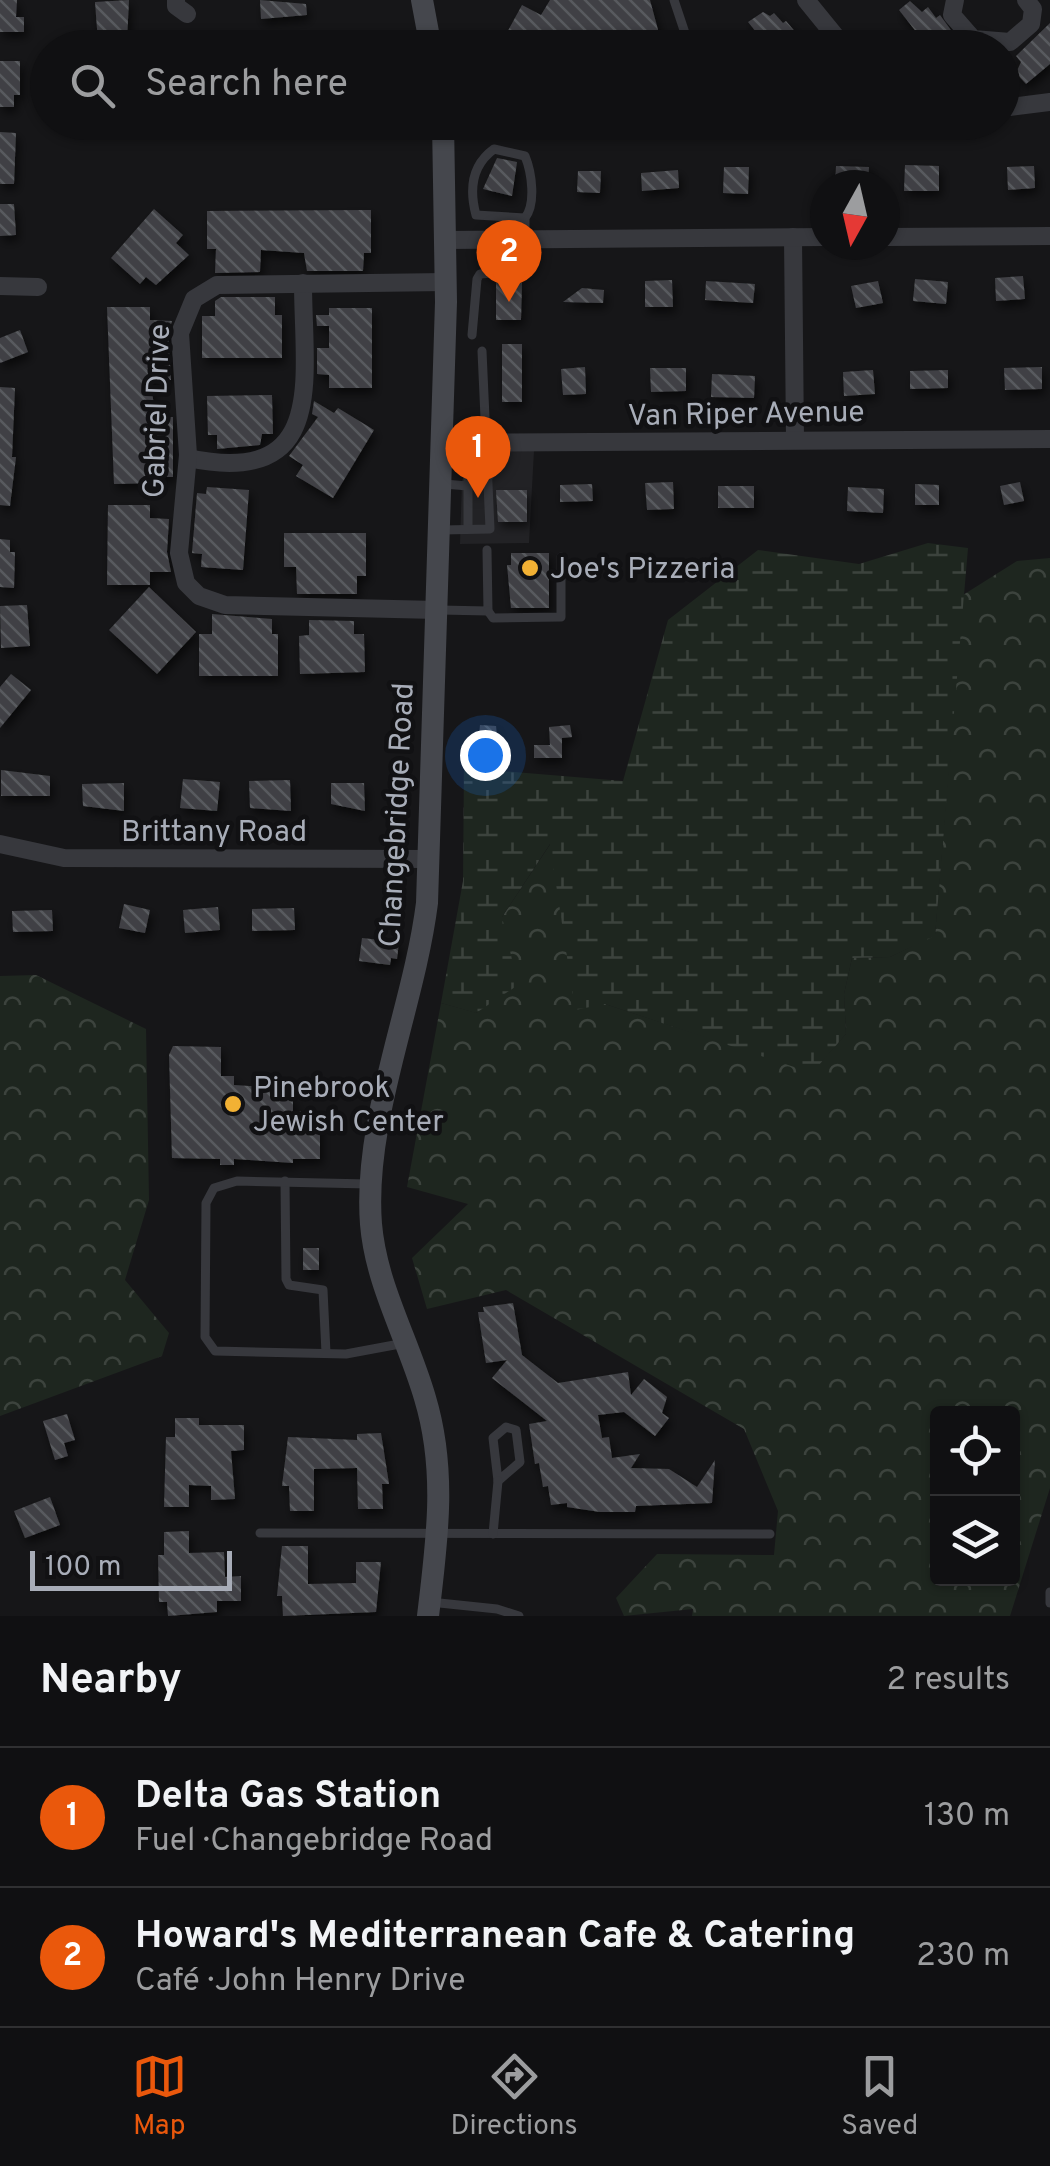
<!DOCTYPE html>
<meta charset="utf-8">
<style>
:root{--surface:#101012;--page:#1e1e20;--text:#f1f3f6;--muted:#9c9d9f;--line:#303032;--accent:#ea580c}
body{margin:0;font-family:Overpass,sans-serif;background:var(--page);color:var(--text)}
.controls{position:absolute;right:30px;bottom:30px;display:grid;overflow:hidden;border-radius:10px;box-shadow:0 2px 8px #0004}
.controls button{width:90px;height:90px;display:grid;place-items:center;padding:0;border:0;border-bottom:2px solid var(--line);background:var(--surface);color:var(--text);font:50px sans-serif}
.compass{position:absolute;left:810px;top:170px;width:90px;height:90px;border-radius:50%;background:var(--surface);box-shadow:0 2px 8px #0004;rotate:188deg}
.scale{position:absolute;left:30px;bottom:25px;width:202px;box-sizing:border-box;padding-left:10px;border:5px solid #a8adb8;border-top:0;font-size:28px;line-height:35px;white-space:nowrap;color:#a8adb8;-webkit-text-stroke:8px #111113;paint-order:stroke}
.you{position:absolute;left:485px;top:755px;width:35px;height:35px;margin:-25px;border:8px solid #fff;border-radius:50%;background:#1a73e8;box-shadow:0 0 0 15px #1a73e833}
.badge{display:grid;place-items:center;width:65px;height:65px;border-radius:50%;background:var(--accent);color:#fff;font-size:32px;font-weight:700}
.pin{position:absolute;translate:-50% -82px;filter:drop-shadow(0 2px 5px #0008)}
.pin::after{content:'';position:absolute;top:52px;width:35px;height:30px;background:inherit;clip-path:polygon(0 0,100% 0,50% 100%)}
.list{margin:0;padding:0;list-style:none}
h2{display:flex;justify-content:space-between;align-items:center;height:130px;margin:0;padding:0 40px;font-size:42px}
h2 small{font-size:32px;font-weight:400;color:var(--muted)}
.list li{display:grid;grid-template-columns:65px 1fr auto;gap:30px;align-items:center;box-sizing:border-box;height:140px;padding:0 40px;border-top:2px solid var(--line)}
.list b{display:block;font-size:38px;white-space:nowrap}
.list p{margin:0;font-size:32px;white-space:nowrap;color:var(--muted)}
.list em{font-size:32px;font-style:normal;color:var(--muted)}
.icon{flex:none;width:55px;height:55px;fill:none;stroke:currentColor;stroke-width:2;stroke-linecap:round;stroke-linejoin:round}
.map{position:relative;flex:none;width:1050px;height:1616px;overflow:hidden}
.search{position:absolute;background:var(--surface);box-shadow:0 2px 8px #0004;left:30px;right:30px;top:30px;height:110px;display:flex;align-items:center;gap:25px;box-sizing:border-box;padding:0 35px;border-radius:55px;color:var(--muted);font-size:38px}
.sheet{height:410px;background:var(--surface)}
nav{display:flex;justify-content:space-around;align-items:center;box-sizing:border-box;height:140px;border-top:2px solid var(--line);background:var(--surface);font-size:28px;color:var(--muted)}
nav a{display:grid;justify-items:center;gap:5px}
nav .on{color:var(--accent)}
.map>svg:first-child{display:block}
</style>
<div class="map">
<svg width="1050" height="1616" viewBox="0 0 1050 1616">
<defs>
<pattern id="forest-crowns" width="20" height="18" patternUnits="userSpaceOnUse" patternTransform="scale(2.5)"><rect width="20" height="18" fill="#1e261f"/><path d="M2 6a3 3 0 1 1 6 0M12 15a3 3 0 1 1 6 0" fill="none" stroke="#3c433d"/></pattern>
<pattern id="wetland-marsh" width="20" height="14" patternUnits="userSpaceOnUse" patternTransform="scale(2.5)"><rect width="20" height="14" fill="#1e261f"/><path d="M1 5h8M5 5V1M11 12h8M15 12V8" fill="none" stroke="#3c433d"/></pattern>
<pattern id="building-back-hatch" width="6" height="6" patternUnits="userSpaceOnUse" patternTransform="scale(2.5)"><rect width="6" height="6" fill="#404145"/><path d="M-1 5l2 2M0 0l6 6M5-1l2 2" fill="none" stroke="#595a5e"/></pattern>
<filter id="shadow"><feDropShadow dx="3" dy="5.5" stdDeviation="5" flood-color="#0009"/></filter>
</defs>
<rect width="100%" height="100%" fill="#161618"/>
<polygon fill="#222225" points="477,451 534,451 529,543 460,544 462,480 477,460"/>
<g fill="url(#forest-crowns)" fill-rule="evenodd">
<path d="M1050 558V1488L1010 1616H692L693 1609 624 1616 616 1598 657 1554 774 1555 778 1511 744 1429 506 1290 427 1309 412 1258 468 1204 407 1187 441 1003 477 1013 502 917 551 843 605 1004 812 1072 846 1034 844 994 852 958 890 957 935 935 963 595 1017 561ZM938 1414H1012V1578H938Z"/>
<polygon points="36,975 146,1029 149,1200 125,1280 169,1333 162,1356 0,1416 0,976"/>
</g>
<polygon fill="url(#wetland-marsh)" points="928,543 968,548 935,936 890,957 852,958 844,994 846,1034 812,1073 605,1004 575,1010 550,844 502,917 518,985 476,1013 441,1003 463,881 464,768 623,781 668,620 758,550 859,564"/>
<g fill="url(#building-back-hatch)" filter="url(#shadow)">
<polygon points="0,0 17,0 16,17 24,17 24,32 0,32"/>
<polygon points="129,0 127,40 98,42 95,2"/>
<polygon points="260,0 306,4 307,15 261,19"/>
<polygon points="550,0 650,0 661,41 639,48 628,48 627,43 612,48 522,48 504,38 522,5 541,15"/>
<polygon points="910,1 922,12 928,7 936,18 940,15 964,48 929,48 899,10"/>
<polygon points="763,12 770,16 774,13 783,23 786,21 809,48 769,48 748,22"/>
<polygon points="1050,23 1050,64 1026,84 1016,73 1021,62 1016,56"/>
<polygon points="0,61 20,61 20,95 14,95 14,107 0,107"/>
<polygon points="0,132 16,133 14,184 0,184"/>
<polygon points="497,158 517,162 512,196 483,189"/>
<polygon points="905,165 939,166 939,191 904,191"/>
<polygon points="836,166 869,167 868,185 835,185"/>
<polygon points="1034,166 1035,188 1008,190 1007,167"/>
<polygon points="724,167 749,167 748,194 723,193"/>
<polygon points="678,170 679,188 642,191 641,173"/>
<polygon points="578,171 601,171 600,193 577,192"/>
<polygon points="0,204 14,204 16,235 0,236"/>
<polygon points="154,209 183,235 176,243 189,255 156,285 146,277 140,284 111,258"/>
<polygon points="371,210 371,253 364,253 363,271 307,271 304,253 261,250 260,272 215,273 216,249 207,249 207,211"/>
<polygon points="1023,276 1025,299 996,301 995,278"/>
<polygon points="915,279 948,282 946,304 913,301"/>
<polygon points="672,280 673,307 645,307 645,281"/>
<polygon points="706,281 755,284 753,303 705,300"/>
<polygon points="878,281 883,303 856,308 851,286"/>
<polygon points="496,283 522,283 521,320 496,320"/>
<polygon points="582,288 604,290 603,303 563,302"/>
<polygon points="221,297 275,297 275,315 282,315 282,358 202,358 202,316 215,316 215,301"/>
<polygon points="107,307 150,307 150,320 172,321 168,334 171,380 150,380 156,417 173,417 173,477 157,477 157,483 114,484"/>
<polygon points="329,308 372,308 372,388 329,388 329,375 317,374 317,348 329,348 329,326 317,326 316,315 329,315"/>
<polygon points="20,330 28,352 0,363 0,338"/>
<rect x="502" y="344" width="20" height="58"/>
<polygon points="585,367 586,394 563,395 561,369"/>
<polygon points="1042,367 1042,389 1005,390 1004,368"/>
<polygon points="650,368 686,368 686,391 651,392"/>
<polygon points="873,370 875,394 844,396 843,372"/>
<polygon points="948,370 948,388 910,389 910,371"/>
<polygon points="712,374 755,376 754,398 711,397"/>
<polygon points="0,387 15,388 12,457 16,457 10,506 0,505"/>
<polygon points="272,395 273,434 262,434 260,445 217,449 217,435 208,435 207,396"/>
<polygon points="314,401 334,413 338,408 374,430 333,498 296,476 303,465 289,456 318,417 312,414"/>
<polygon points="673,482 674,509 647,510 645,483"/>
<polygon points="1020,482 1024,501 1004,505 1000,486"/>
<polygon points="592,484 593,501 560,502 560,485"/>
<polygon points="915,484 939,485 939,505 915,505"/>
<rect x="718" y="486" width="36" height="22"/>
<polygon points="207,487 249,490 243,570 201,567 202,554 192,553 197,493 206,494"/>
<polygon points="848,487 884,489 883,513 847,511"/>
<polygon points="496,490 527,490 527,522 498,522"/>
<polygon points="108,505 150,505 150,518 169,519 167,552 171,572 150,572 150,585 107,585"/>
<polygon points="284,533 366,533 366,576 357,576 357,594 297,594 296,567 284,567"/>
<polygon points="0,539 10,540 10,552 15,552 14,588 0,587"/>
<polygon points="511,553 549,553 549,608 511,608 507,565 511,565"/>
<polygon points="149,587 196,632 157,674 109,630"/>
<polygon points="27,605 30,646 1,648 0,606"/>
<polygon points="212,614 272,619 272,634 278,634 278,676 199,676 199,634 212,634"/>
<polygon points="309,620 354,621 354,634 364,634 365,672 300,674 299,636 309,635"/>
<polygon points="11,674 31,690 0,728 0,687"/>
<polygon points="480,725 496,726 498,746 478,745"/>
<polygon points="570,725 572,737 562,738 562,758 534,758 534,745 550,745 549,727"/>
<polygon points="1,770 50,776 50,796 1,796"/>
<polygon points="183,779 220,782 217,811 180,808"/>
<polygon points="290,780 291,811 250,808 249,781"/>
<polygon points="124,783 124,811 83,806 82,784"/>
<polygon points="331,783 364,783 365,811 331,804"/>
<polygon points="124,904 150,910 145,933 119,928"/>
<polygon points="218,907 220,930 185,933 183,910"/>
<polygon points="294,908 295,930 252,931 252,909"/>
<polygon points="52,910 53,931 13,932 12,911"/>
<polygon points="362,938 399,942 397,959 391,958 390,965 359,961"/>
<polygon points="173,1046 221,1047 221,1076 234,1076 234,1085 280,1088 286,1097 293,1097 293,1111 312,1111 320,1120 320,1159 293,1159 293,1163 234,1159 234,1165 220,1165 220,1159 172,1158 169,1055"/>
<rect x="303" y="1248" width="16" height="22"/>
<polygon points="513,1303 522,1355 558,1383 628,1372 631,1395 644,1379 667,1397 662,1413 669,1418 655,1436 624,1412 598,1415 602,1438 609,1437 612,1458 640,1454 631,1468 669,1469 697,1487 715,1460 712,1503 636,1506 635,1512 600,1512 567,1507 567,1503 551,1505 548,1486 543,1487 539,1463 535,1464 529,1424 547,1421 492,1378 507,1360 486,1363 478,1312 484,1312 483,1307"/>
<polygon points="67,1414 75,1440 64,1443 68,1456 55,1460 43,1421"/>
<polygon points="175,1418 199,1418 199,1425 244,1425 244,1450 231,1451 235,1499 211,1500 211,1486 189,1485 189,1507 164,1507 166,1437 175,1437"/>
<polygon points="381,1433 389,1484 382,1484 383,1509 358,1509 357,1468 314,1469 314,1511 290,1511 289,1486 282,1486 288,1437 357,1440 357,1434"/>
<polygon points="50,1497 60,1525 25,1538 14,1511"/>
<polygon points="189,1531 189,1553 224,1552 225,1577 241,1576 241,1601 217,1601 217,1612 168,1616 167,1602 159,1602 158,1555 164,1555 164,1532"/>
<polygon points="282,1546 308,1546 308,1584 356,1583 356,1562 381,1562 376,1612 283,1616 282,1596 277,1596"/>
</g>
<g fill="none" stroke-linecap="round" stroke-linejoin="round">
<g stroke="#37383d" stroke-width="9">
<polyline points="674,0 690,48"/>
<path d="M525 238V218L476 215C469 189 472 165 494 149L525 156C532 173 536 204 525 218"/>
<polyline points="472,335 477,279 480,274 520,271 527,238"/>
<polyline points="444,484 468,486 468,475 490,475"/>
<polyline points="468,486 468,529"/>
<polyline points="443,530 490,529 482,351"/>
<polyline points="440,610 488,611 487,550"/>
<polyline points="488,611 493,618 561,617 561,557"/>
<polyline points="285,1181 286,1279 289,1285 323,1290 326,1353"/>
<polyline points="369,1184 237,1181 214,1188 206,1203 205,1337 215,1351 346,1354 405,1343"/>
<polygon points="506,1427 516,1430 520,1462 498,1481 493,1438"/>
<polyline points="260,1533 770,1534"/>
<polyline points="493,1534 498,1481"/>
<polyline points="1050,1592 1050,1603"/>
<polyline points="430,1602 497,1609 519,1616"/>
</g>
<g stroke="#37383d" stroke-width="18">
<polyline points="176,0 176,6 187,14"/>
<polyline points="806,0 845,48"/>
<polyline points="955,0 952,15 973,39 1010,42 1031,24 1033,9 1026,0"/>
<polyline points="1002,108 1050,102"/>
<polyline points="793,237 795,440"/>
<polyline points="885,237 1050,236"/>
<polyline points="446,240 825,237"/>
<polyline points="0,286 38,287"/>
<polyline points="442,443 1050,439"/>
<path d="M188 458C329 488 303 378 303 283"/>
<polyline points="437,610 225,605 199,596 186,583 179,553 188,455 180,333 194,299 217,285 446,282"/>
<polyline points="0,844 64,858 430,859"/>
</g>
<g stroke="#45474d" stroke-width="22">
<polyline points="422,0 431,48"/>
<path d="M428 1616C437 1541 447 1471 425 1398 408 1339 376 1285 371 1224 363 1120 414 1007 427 903L446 302 443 122"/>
</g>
</g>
<g fill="#f2b134" stroke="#111113" stroke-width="4">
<circle cx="530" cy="568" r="10"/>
<circle cx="233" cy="1104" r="10"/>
</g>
<g text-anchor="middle" stroke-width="9" stroke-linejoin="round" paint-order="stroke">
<g font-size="30" fill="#a8adb8" stroke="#111113">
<text transform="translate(156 411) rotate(-88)" y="10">Gabriel Drive</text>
<text transform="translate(746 413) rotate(-1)" y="10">Van Riper Avenue</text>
<text transform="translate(396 815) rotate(-87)" y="10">Changebridge Road</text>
<text x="214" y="841">Brittany Road</text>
</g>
<g font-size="30" fill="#a8adb8" stroke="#111113" text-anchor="start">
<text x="550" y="578">Joe's Pizzeria</text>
<text x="253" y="1097">Pinebrook<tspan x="253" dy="34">Jewish Center</tspan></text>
</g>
</g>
</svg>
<div class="controls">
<button><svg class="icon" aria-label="locate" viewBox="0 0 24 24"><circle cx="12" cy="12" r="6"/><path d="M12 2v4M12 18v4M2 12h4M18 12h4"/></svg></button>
<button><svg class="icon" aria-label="layers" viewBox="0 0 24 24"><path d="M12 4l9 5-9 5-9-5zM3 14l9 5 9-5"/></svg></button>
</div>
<svg class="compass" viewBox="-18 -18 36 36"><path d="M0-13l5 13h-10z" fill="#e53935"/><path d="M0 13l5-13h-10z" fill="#9c9d9f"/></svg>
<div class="scale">100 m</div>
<div class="you"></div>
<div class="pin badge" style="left:478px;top:498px">1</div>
<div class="pin badge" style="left:509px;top:302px">2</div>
<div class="search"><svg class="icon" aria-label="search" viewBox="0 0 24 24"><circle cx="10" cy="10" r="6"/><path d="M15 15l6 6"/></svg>Search here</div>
</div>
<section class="sheet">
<h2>Nearby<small>2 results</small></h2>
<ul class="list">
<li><span class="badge">1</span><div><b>Delta Gas Station</b><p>Fuel · Changebridge Road</p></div><em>130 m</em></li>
<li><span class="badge">2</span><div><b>Howard's Mediterranean Cafe &amp; Catering</b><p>Café · John Henry Drive</p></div><em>230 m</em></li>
</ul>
</section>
<nav>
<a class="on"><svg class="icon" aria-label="map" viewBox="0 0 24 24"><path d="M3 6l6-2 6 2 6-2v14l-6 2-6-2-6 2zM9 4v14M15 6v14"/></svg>Map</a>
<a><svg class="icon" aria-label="directions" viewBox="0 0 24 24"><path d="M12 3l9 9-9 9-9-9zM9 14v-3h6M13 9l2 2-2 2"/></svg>Directions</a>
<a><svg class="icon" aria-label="saved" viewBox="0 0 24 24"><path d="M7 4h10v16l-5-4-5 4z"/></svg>Saved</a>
</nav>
